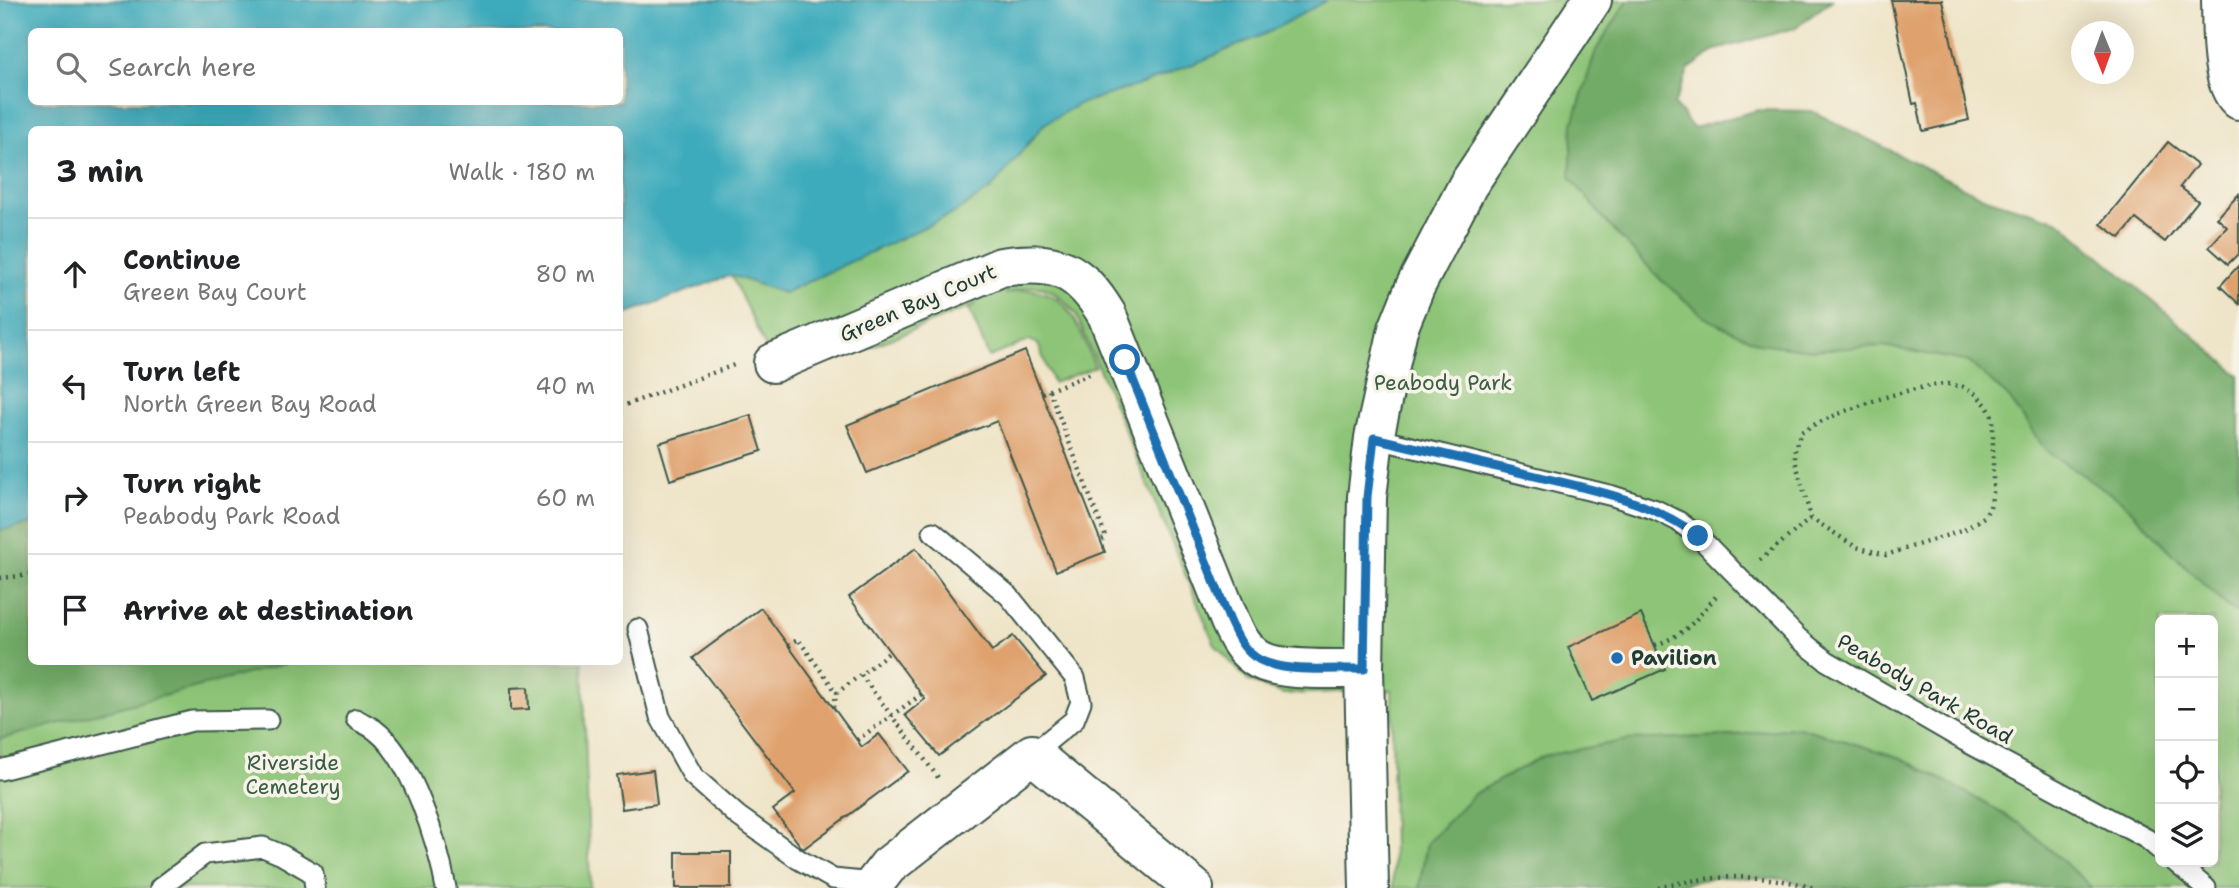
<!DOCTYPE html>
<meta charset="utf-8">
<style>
:root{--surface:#fff;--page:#f6f6f6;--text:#202124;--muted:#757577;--line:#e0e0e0}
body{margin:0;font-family:"Shantell Sans",sans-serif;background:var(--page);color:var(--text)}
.controls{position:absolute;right:21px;bottom:21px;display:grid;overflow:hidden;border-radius:10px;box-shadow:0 7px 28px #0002}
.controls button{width:63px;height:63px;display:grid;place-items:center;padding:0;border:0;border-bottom:2px solid var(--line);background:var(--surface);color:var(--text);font:35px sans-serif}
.compass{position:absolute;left:2071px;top:21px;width:63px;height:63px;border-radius:50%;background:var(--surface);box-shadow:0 7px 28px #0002;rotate:179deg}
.stop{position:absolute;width:21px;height:21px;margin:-16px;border:5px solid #1f6fb2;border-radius:50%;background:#fff}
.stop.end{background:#1f6fb2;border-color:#fff;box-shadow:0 2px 7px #0008}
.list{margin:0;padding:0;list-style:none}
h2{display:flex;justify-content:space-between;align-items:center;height:91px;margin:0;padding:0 28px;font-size:30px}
h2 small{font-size:23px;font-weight:400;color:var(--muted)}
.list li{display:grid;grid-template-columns:46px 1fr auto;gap:21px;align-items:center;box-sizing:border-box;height:112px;padding:0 28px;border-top:2px solid var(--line)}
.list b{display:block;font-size:26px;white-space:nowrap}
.list p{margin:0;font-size:23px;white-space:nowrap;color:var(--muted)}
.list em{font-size:23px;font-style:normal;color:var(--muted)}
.icon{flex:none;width:38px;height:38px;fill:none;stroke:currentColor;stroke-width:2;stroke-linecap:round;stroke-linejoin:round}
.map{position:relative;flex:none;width:2239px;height:888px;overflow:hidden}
.search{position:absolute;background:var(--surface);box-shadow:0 7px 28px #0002;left:28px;top:28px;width:595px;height:77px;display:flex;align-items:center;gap:18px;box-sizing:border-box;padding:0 24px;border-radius:10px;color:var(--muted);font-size:26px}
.panel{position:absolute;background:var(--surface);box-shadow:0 7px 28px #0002;left:28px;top:126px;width:595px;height:539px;border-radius:10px}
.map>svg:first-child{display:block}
</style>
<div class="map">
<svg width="2239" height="888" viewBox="0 0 2239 888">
<rect width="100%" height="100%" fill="#f7f3e8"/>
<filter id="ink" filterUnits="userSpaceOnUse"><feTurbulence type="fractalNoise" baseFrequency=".0143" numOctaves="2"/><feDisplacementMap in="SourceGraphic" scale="14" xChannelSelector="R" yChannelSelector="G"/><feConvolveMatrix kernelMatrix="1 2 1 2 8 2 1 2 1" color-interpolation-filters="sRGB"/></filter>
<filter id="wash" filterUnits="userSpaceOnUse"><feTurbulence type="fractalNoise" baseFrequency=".00686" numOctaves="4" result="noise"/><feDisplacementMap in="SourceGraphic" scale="28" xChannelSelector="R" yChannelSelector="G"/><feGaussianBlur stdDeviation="1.57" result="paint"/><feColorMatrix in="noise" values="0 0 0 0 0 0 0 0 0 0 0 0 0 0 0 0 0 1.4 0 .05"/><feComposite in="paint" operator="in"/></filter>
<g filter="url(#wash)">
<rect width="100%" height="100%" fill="#eee4c7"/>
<g fill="#8dc477" stroke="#568056" stroke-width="2" fill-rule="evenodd">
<path d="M1327 0H1707L1648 150 2239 375V888H2092L2025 827 1960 789 1901 758 1798 727 1729 736 1628 740 1427 843 1419 888H1393L1392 690 1283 694 1248 681 1215 645 1076 314C1053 287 1040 279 1005 294 1012 293 1019 290 1027 290 1071 290 1080 332 1095 367L1053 383 1038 344 1030 340 989 357 969 309 977 304 838 360 773 363 731 275 784 293 954 213 991 189 1044 124 1079 104 1139 85 1208 58 1271 31ZM2160 620H2213V862H2160Z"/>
<polygon points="31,524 32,662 583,662 590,888 0,888 0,530"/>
</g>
<g fill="#72aa68" stroke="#48744e" stroke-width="2">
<polygon points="1628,0 1832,0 1795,28 1716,50 1689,69 1674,104 1693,128 1758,110 1812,111 1983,197 2059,221 2239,375 2239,613 2229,608 2181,562 2121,500 2046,451 2009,398 1969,362 1883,346 1811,350 1758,343 1707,319 1660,279 1607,223 1570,177 1573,123 1596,50"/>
<polygon points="31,524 32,662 291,662 0,739 0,530"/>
<polygon points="1799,727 1901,758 1960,789 2025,827 2092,888 1814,888 1784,879 1719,877 1658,888 1419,888 1427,843 1474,794 1543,756 1628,740 1729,736"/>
</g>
<path fill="#3eabbc" stroke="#2e7478" stroke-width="2" fill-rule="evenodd" d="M0 0H1327L1271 31 1208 58 1139 85 1079 104 1044 124 991 189 954 213 784 293 731 275 620 316V130H32L31 524 0 530ZM32 32H620V102H32Z"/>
<g id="blocks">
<g fill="#dfa16d">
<polygon points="1891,0 1942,0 1969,120 1923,131 1917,103 1913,104"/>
<polygon points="2168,142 2197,165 2180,187 2198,201 2165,242 2136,219 2120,238 2101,224"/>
<polygon points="2239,194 2239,253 2228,264 2209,247 2227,227 2217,218"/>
<polygon points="2239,265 2239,304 2220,286"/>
<polygon points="1025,351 1105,552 1056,571 997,421 867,473 847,425"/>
<polygon points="751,415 762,451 670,480 659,443"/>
<polygon points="916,548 992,651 1013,636 1046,676 939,756 905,715 925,699 849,597"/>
<polygon points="761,608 862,747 879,734 908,771 803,849 773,810 795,793 693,658"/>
<polygon points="1641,614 1665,669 1592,701 1568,647"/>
<polygon points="528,687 529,709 511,710 511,688"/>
<polygon points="653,770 657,804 622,809 617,775"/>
<rect x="676" y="852" width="55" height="36"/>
</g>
</g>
</g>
<g filter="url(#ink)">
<use href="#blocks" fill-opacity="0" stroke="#3e564a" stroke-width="2"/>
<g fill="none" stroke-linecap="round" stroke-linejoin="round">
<g stroke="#3e564a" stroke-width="23">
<g id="service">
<polyline points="1374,438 1613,496 1656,510 1678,521 1698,536 1798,638 1827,661 1965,741 2147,839 2160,850"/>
<polyline points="933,532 1009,596 1075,678 1081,702 1074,720 1032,754"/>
<polyline points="638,629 660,717 693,776 738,816 798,859 833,879 873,883"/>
<path d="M356 719C362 723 370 726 375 730 412 758 438 844 446 888"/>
<polyline points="0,770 192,721 268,720"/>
<polyline points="2175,862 2206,888"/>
<polyline points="160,888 205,854 263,847 282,855 313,873 315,888"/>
</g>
</g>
<g stroke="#3e564a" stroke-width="42">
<g id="minor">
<path d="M2221 0C2222 26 2219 82 2239 100"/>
<path d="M773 363 1001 267C1055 259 1079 268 1107 315L1230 621C1236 634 1242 648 1255 657 1275 673 1338 668 1364 669"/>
<polyline points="871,888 888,866 1032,754 1194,888"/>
<polyline points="1369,888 1364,669 1367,497 1374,438 1398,329 1415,287 1468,185 1592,0"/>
</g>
</g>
<g stroke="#3e564a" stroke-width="4.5" stroke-dasharray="2 5" stroke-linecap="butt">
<path d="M1948 384 1963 387 1976 394 1987 406 1993 418V493L1990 507 1984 517 1964 530 1886 555 1856 547 1811 518 1795 460V448L1801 432C1832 413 1912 385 1948 384Z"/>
<polyline points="1049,390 1106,538 1101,540"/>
<polyline points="1042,393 1092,373"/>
<polyline points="620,407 737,364"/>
<polyline points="1760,560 1811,518"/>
<polyline points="0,578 32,575"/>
<path d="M1655 645C1688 634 1697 618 1718 594"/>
<polyline points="789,646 798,639 837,693"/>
<polyline points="861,675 940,780"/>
<polyline points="833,707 837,693 890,652"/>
<polyline points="857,740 922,694"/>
<path d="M1658 888C1710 874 1762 873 1814 888"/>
</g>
<use href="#service" stroke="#fff" stroke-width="19"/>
<use href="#minor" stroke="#fff" stroke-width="38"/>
</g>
</g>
<g fill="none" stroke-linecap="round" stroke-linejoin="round" filter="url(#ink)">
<path stroke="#1f6fb2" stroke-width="9" d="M1125 360 1230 621C1236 634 1242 648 1255 657 1278 674 1336 668 1364 669L1367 497 1374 438C1425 450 1476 462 1527 474 1585 488 1649 499 1698 536"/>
</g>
<circle fill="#1f6fb2" stroke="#f7f3e8" stroke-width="2.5" cx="1617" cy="658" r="7"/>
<g text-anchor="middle" stroke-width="7" stroke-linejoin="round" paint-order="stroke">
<g font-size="21" fill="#1f3d34" stroke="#f7f3e8">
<text transform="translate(918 303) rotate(-23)" y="7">Green Bay Court</text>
<text transform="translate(1925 689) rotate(30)" y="7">Peabody Park Road</text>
</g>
<g font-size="21" fill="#3a5f45" stroke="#f7f3e8">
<text x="1443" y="390">Peabody Park</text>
<text x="293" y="770">Riverside<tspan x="293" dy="24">Cemetery</tspan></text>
</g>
<g font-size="21" font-weight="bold" fill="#1f3d34" stroke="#f7f3e8" text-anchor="start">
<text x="1631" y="665">Pavilion</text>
</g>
</g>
</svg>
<div class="controls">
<button>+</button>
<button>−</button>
<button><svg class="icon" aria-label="locate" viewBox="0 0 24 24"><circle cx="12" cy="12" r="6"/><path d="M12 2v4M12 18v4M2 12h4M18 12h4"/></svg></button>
<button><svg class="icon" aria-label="layers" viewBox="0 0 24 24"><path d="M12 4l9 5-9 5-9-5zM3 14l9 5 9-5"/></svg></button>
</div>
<svg class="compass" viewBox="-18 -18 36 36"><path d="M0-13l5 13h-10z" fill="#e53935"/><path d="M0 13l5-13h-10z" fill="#757577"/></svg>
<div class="stop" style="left:1125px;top:360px"></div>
<div class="stop end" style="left:1698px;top:536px"></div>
<div class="search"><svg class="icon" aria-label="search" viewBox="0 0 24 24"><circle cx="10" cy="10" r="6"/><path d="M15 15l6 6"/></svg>Search here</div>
<section class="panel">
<h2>3 min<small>Walk · 180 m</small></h2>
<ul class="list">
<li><svg class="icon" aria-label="ahead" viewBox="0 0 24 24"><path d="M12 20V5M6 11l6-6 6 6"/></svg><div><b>Continue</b><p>Green Bay Court</p></div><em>80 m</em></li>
<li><svg class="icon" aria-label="left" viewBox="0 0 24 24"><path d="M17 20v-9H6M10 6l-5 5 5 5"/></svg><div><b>Turn left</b><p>North Green Bay Road</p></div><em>40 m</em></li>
<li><svg class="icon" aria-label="right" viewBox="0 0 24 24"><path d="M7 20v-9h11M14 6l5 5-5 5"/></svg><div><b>Turn right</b><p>Peabody Park Road</p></div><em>60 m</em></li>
<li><svg class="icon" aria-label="arrive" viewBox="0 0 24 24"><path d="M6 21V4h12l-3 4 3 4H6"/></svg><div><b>Arrive at destination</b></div></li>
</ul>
</section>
</div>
